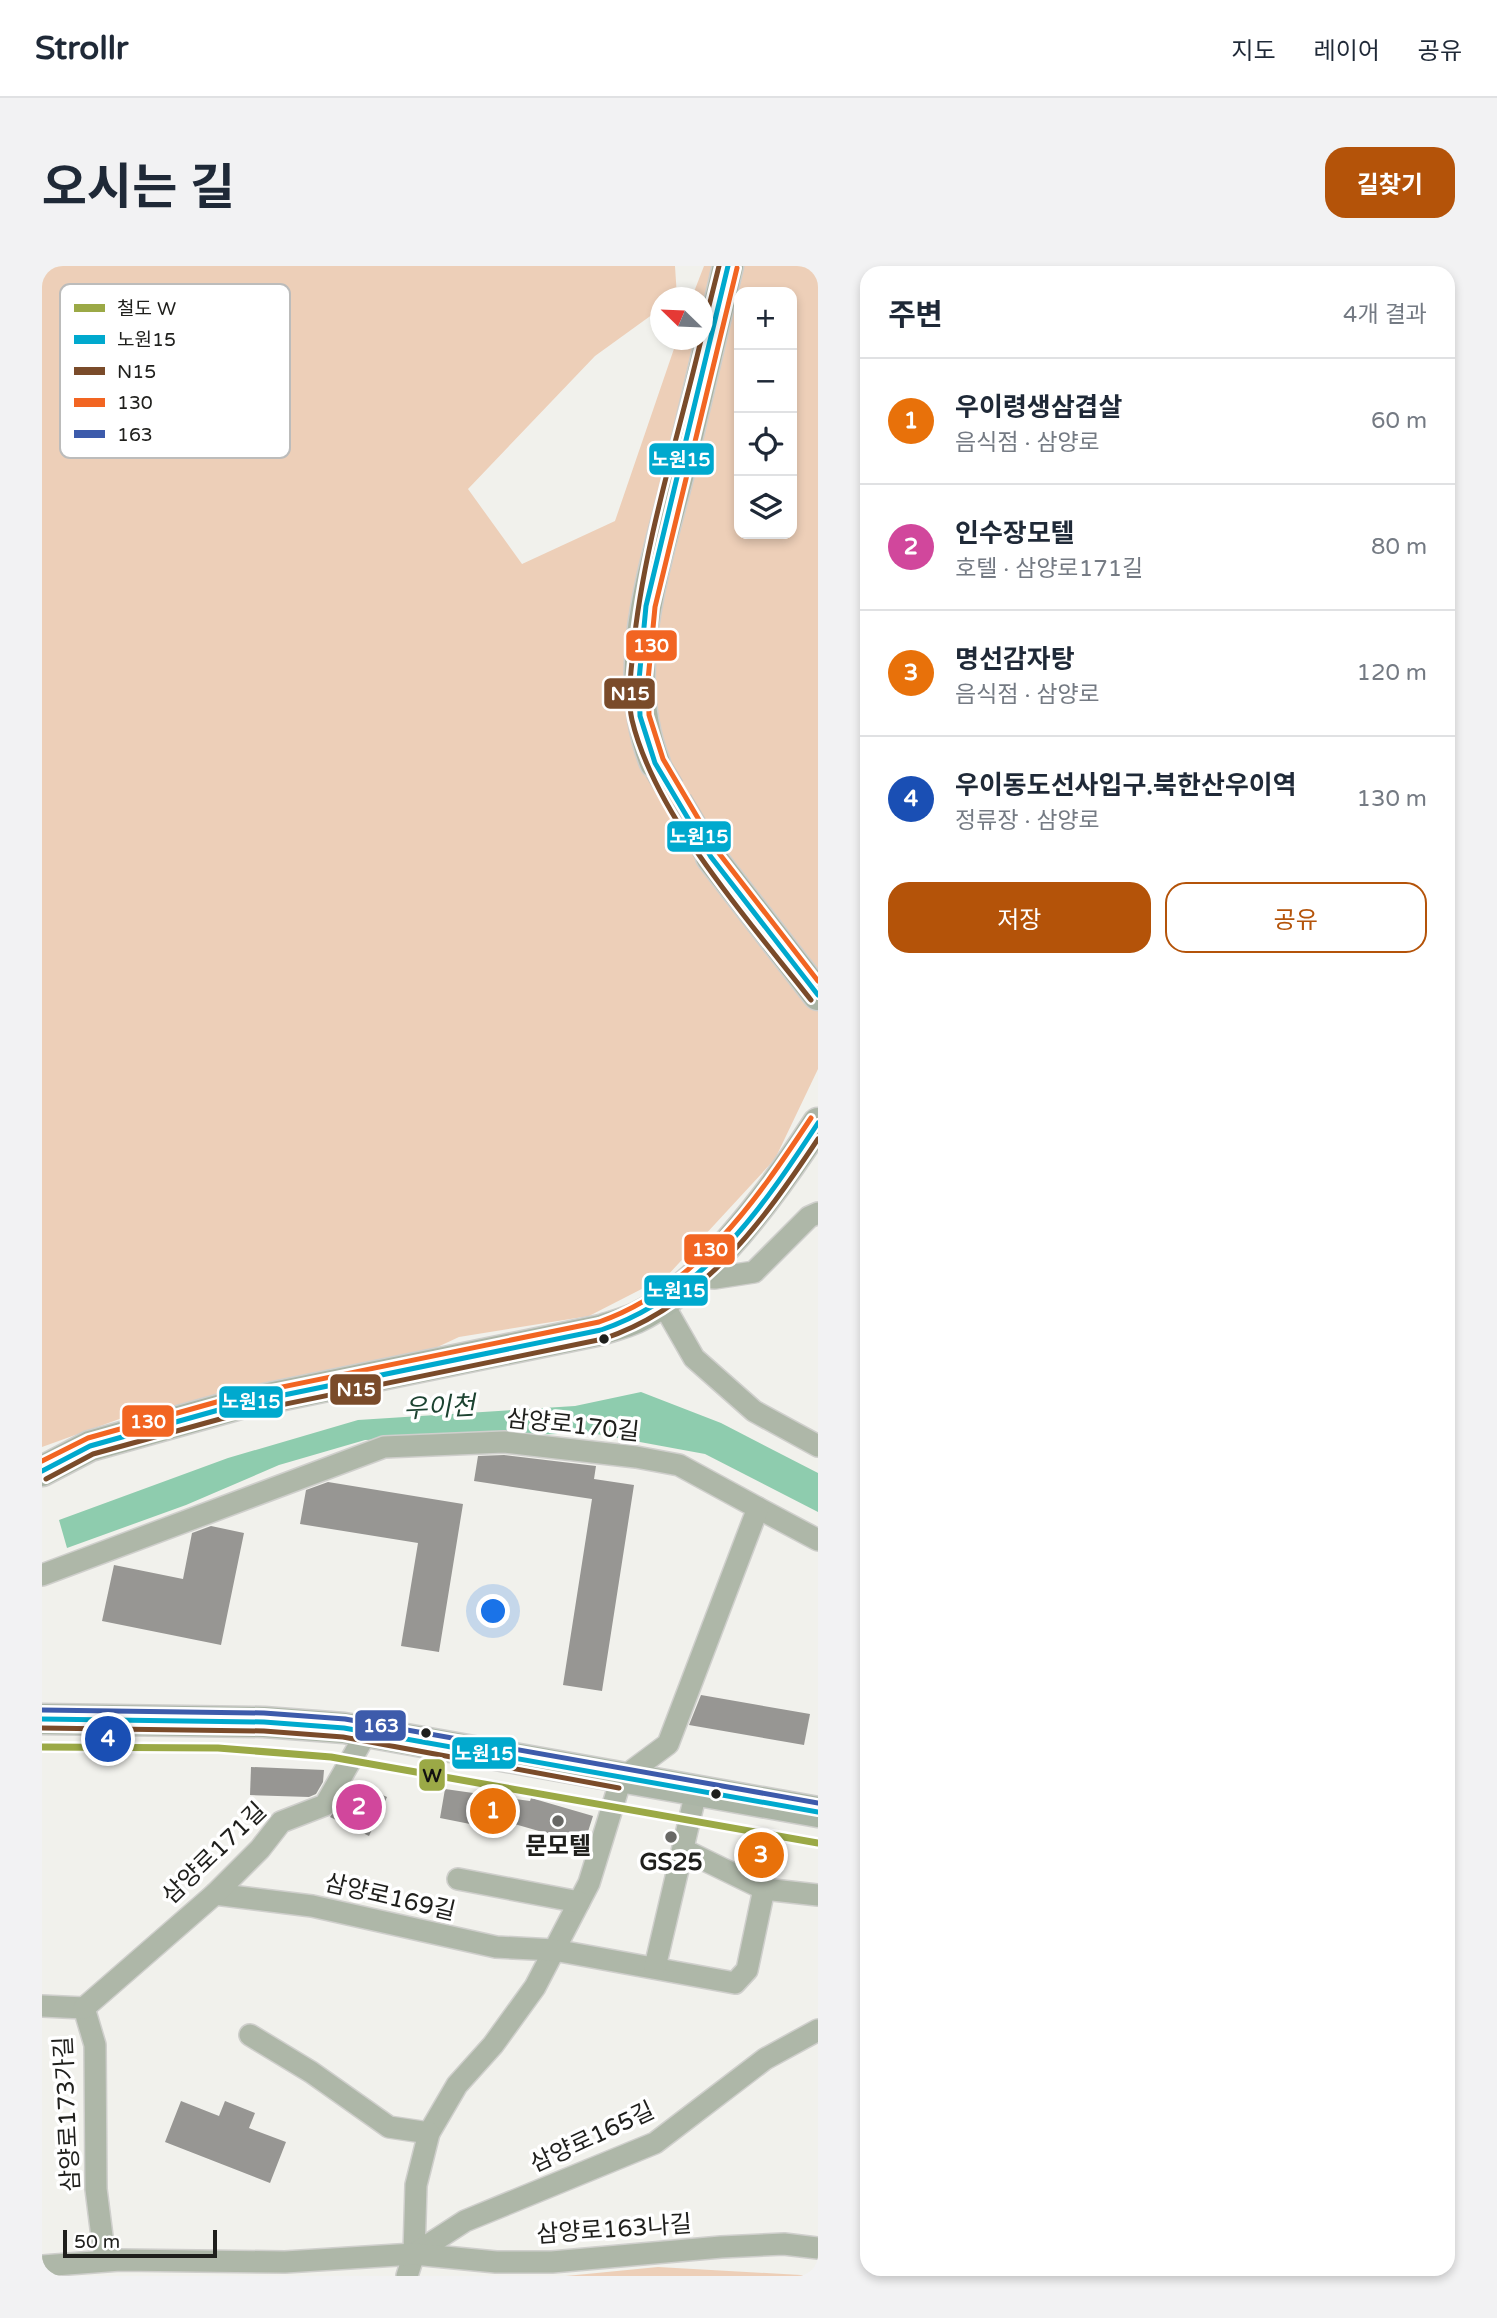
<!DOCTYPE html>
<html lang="ko">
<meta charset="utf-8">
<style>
:root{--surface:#fff;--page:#f2f2f3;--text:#1f2937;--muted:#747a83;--line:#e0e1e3;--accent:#b45309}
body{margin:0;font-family:"Varela Round","Noto Sans KR",sans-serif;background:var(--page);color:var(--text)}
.controls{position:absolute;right:21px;top:21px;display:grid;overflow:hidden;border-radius:14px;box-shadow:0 4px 10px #0003}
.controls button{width:63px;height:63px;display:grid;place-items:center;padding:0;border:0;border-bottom:2px solid var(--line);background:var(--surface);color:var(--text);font:35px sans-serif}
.compass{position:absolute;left:608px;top:21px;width:63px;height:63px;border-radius:50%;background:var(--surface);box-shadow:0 4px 10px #0003;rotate:293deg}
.scale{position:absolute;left:21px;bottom:18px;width:154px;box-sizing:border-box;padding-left:7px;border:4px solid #1f1f1c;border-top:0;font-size:19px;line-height:24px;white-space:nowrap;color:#1f1f1c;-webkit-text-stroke:5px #fff;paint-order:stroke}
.you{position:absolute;left:452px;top:1346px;width:24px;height:24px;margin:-18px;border:5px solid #fff;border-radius:50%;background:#1a73e8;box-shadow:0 0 0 10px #1a73e833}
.badge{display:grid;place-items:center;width:46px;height:46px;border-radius:50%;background:var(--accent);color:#fff;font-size:23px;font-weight:700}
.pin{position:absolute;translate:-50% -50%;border:4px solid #fff;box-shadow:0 2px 7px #0006}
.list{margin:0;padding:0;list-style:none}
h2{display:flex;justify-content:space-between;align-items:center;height:91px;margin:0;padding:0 28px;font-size:30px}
h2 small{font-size:23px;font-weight:400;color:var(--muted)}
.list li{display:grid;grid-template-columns:46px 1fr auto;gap:21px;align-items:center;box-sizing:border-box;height:126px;padding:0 28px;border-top:2px solid var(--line)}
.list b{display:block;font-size:26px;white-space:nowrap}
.list p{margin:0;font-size:23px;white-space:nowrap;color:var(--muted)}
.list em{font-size:23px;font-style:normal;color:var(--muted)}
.actions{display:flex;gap:14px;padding:21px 28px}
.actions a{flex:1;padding:16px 0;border:2px solid var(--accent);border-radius:21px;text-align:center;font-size:24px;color:var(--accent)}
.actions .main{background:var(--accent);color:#fff}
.icon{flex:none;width:38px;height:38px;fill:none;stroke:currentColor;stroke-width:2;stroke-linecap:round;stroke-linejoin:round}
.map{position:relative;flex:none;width:776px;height:2010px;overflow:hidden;border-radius:21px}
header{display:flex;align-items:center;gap:42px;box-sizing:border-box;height:98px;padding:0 35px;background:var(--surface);border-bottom:2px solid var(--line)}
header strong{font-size:33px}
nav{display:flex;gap:38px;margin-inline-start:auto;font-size:24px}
.intro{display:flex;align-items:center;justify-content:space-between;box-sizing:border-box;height:168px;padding:0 42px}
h1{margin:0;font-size:49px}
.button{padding:18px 32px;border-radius:21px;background:var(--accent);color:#fff;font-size:24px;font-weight:700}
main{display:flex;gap:42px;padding:0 42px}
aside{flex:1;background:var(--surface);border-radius:21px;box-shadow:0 4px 10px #0003}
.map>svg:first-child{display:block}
</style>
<header>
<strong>Strollr</strong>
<nav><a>지도</a><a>레이어</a><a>공유</a></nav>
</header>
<div class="intro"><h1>오시는 길</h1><a class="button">길찾기</a></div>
<main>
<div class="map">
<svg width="776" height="2010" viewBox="0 0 776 2010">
<rect width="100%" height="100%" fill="#f1f1ec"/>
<g fill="#edcfb8" fill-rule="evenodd">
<path d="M0 0H633L635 31 618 32V43L553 90 426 223 480 298 573 255 635 74H660V32L650 31 662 0H776V803L733 893 625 1010 547 1050 417 1071 361 1097 83 1151 0 1181ZM697 26H750V268H697Z"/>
<polygon points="616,2001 776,2010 524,2010"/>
</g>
<polygon fill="#8eccae" points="599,1126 679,1157 776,1207 776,1246 663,1188 549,1167 323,1174 237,1199 144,1239 25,1282 17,1254 186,1192 316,1154 533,1140"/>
<g fill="#979693">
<polygon points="462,1189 554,1200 552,1213 592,1219 560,1425 521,1419 550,1233 432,1215 436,1190"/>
<polygon points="286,1216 421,1238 397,1386 359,1380 376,1277 258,1258 264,1224"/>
<polygon points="169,1260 202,1267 179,1379 60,1355 72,1299 141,1313 150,1267"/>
<polygon points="659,1429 768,1448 762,1479 647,1459"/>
<polygon points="209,1501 282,1504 281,1516 274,1528 267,1531 208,1529"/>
<polygon points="311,1516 345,1531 327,1570 288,1551"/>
<polygon points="403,1523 488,1535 489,1532 551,1550 542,1578 469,1557 468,1564 428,1558 398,1552"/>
<polygon points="139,1835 177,1850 183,1835 213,1847 207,1862 244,1876 228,1917 123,1876"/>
</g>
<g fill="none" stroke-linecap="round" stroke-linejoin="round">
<polyline stroke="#c7c7c2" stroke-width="30" stroke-dasharray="30 15" stroke-linecap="butt" points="613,497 669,591"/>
<g stroke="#cfcfcc" stroke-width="24">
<g id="minor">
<polyline points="653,1011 673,1012 712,1006 767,951 776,947"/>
<polyline points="620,1036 652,1092 712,1145 776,1180"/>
<polyline points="716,1242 776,1274"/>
<polyline points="0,1309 342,1181 462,1176 594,1191 637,1199 716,1242 626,1478 579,1513 547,1617 493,1721 451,1779 415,1819 387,1867 374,1919 372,1988 365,2010"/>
<polyline points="416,1613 537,1636"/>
<polyline points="722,1623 776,1629"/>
<polyline points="173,1628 270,1640 454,1681 512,1684 693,1717 705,1704 722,1623 642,1584"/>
<polyline points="613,1701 654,1526"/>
<polyline points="0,1740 42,1742 53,1779 54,1923 63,1994"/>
<polyline points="42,1742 173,1628 218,1583 239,1556 283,1539 325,1466"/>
<polyline points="208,1769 269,1806 347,1861 387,1867"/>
<polyline points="372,1988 423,1955 613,1877 723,1793 776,1764"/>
<polyline points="0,2000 78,1994 243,1996 372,1988 454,1996 510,1996 679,1981 742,1978 776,1982"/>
</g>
</g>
<g stroke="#cfcfcc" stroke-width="33">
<g id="secondary">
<path d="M613 497C576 404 614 299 637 207 653 138 670 69 686 0"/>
<polyline points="669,591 776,729"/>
<path d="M0 1205 48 1180 198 1138 559 1064C570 1060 583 1057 594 1052 666 1018 734 922 776 857"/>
<polyline points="0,1453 222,1456 302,1462 776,1546"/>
</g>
</g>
<use href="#minor" stroke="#aeb7a8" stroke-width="21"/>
<use href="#secondary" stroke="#abb5a6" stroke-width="30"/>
<g stroke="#fff" stroke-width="10">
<g id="bus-1">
<polyline points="686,0 604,340 597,414 598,450 613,497 669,591 776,729"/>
<path d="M0 1205 48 1180 198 1138 559 1064C661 1029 719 944 776 857"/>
<polyline points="0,1453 222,1456 302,1462 776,1546"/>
</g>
</g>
<g stroke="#fff" stroke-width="10">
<g id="bus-2">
<polyline points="660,68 677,0"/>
<path d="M659 74C635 176 601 280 591 385 589 407 585 432 590 454 613 550 708 656 769 734"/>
<path d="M4 1213 51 1188 200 1147 561 1073C660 1040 720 957 776 873"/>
<polyline points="0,1462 222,1465 301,1471 577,1522"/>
</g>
</g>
<g stroke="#fff" stroke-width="10">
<g id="bus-3">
<polyline points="695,2 613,341 606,414 607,449 621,493 676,586 776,715"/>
<path d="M0 1195 46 1172 196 1130 557 1056C654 1022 714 935 769 852"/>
</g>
</g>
<g stroke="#fff" stroke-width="10">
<polyline id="bus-4" points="0,1444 222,1447 303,1453 776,1537"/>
</g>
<use href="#bus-1" stroke="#00a9ce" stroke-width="5"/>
<use href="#bus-2" stroke="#7a4b2a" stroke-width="5"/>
<use href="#bus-3" stroke="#f26522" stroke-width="5"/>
<use href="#bus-4" stroke="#3d5bab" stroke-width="5"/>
<g stroke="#fff" stroke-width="12">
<polyline id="rail-1" points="0,1481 176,1482 289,1491 776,1577"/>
</g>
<use href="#rail-1" stroke="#9ba946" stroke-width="7"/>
</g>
<g fill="#1f1f1c" stroke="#fff" stroke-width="2.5">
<circle cx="562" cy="1073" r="6"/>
<circle cx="384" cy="1467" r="6"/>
<circle cx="674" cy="1528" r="6"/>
</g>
<g fill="#686865" stroke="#fff" stroke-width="2.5">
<circle cx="516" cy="1555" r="7"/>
<circle cx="629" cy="1571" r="7"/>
</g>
<g text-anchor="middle" stroke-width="7" stroke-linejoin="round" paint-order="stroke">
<g font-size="24" fill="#1f1f1c" stroke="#fff">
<text transform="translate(531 1159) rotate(6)" y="8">삼양로170길</text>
<text transform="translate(172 1587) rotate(-44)" y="8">삼양로171길</text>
<text transform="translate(348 1631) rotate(13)" y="8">삼양로169길</text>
<text transform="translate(25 1848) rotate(-93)" y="8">삼양로173가길</text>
<text transform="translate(550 1871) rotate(-25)" y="8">삼양로165길</text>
<text transform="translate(572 1963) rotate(-4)" y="8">삼양로163나길</text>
</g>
<g font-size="24" font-weight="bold" fill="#1f1f1c" stroke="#fff">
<text x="516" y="1588">문모텔</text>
<text x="629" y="1604">GS25</text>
</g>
<g font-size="26" font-style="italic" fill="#1c4331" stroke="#fff">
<text transform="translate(397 1141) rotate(-3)" y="9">우이천</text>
</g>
</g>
<rect x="18" y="18" width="230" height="174" rx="10" fill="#fff" stroke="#bcbcbb" stroke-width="2"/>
<rect x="32" y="38" width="31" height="8" fill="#9ba946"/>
<rect x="32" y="69" width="31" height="9" fill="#00a9ce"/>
<rect x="32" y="101" width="31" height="8" fill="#7a4b2a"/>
<rect x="32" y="132" width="31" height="9" fill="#f26522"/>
<rect x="32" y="164" width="31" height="8" fill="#3d5bab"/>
<g font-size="19" fill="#1f1f1c">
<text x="75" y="49">철도 W</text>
<text x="75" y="80">노원15</text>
<text x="75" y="112">N15</text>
<text x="75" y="143">130</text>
<text x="75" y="175">163</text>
</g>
<g stroke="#fff" stroke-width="2.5">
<rect x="606" y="176" width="67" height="34" rx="7" fill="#00a9ce"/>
<rect x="583" y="363" width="53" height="33" rx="7" fill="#f26522"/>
<rect x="561" y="411" width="53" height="33" rx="7" fill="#7a4b2a"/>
<rect x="624" y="554" width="66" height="33" rx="7" fill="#00a9ce"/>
<rect x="641" y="967" width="53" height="33" rx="7" fill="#f26522"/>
<rect x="601" y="1008" width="66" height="33" rx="7" fill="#00a9ce"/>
<rect x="287" y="1107" width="53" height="33" rx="7" fill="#7a4b2a"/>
<rect x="176" y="1119" width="66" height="34" rx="7" fill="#00a9ce"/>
<rect x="79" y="1138" width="54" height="34" rx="7" fill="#f26522"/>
<rect x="312" y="1443" width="53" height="33" rx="7" fill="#3d5bab"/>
<rect x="409" y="1470" width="66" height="34" rx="7" fill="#00a9ce"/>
<rect x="376" y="1492" width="28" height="34" rx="7" fill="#9ba946"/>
</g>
<g font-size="19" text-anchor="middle" font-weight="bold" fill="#fff">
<text x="639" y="200">노원15</text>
<text x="609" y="386">130</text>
<text x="588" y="434">N15</text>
<text x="657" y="577">노원15</text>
<text x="668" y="990">130</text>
<text x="634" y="1031">노원15</text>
<text x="314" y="1130">N15</text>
<text x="209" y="1142">노원15</text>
<text x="106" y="1162">130</text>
<text x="339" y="1466">163</text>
<text x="442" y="1494">노원15</text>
</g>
<g font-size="19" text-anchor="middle" font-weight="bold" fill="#111">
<text x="390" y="1516">W</text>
</g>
</svg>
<div class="controls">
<button>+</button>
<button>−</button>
<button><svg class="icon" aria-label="locate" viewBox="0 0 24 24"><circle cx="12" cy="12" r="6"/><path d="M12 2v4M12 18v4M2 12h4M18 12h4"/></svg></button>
<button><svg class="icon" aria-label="layers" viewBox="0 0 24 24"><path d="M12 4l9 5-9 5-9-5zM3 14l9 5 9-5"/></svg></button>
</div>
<svg class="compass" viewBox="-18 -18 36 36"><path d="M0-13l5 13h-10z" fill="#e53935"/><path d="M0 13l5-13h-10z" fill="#747a83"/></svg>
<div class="scale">50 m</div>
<div class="you"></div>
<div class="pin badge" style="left:451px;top:1545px;background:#e8710a">1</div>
<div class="pin badge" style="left:317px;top:1541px;background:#d1479c">2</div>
<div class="pin badge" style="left:719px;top:1589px;background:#e8710a">3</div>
<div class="pin badge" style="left:66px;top:1473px;background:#1a4fb4">4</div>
</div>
<aside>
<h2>주변<small>4개 결과</small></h2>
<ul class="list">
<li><span class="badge" style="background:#e8710a">1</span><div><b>우이령생삼겹살</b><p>음식점 · 삼양로</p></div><em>60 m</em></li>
<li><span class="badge" style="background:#d1479c">2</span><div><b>인수장모텔</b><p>호텔 · 삼양로171길</p></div><em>80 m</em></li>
<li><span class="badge" style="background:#e8710a">3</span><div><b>명선감자탕</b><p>음식점 · 삼양로</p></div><em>120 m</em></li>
<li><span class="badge" style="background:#1a4fb4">4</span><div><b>우이동도선사입구.북한산우이역</b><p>정류장 · 삼양로</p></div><em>130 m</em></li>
</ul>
<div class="actions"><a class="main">저장</a><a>공유</a></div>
</aside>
</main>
